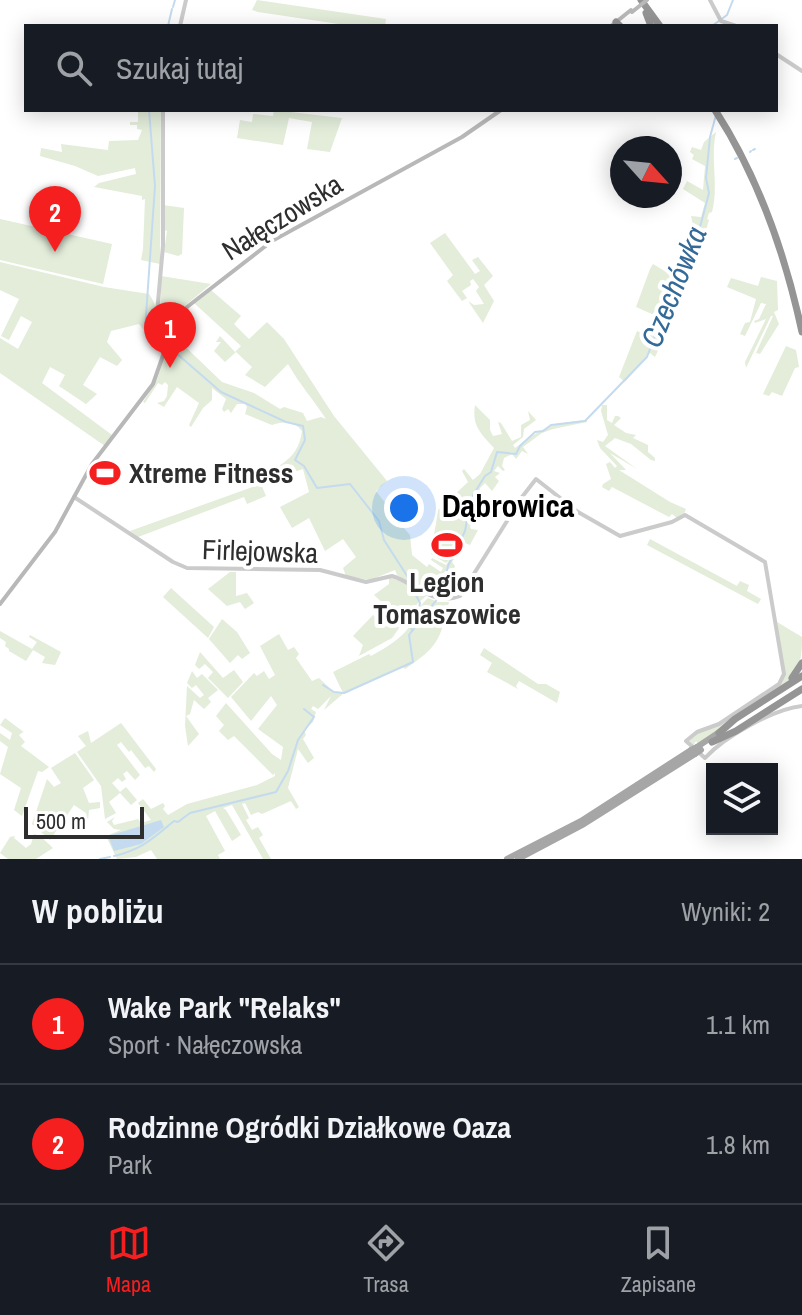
<!DOCTYPE html>
<html lang="pl">
<meta charset="utf-8">
<style>
:root{--surface:#171b24;--page:#20242c;--text:#f1f3f6;--muted:#9ea1a6;--line:#363941;--accent:#f61f1f}
body{margin:0;font-family:"Archivo Narrow",sans-serif;background:var(--page);color:var(--text)}
.controls{position:absolute;right:24px;bottom:24px;display:grid;overflow:hidden;border-radius:0px;box-shadow:0 4px 20px #0003}
.controls button{width:72px;height:72px;display:grid;place-items:center;padding:0;border:0;border-bottom:2px solid var(--line);background:var(--surface);color:var(--text);font:40px sans-serif}
.compass{position:absolute;left:610px;top:136px;width:72px;height:72px;border-radius:50%;background:var(--surface);box-shadow:0 4px 20px #0003;rotate:117deg}
.scale{position:absolute;left:24px;bottom:20px;width:120px;box-sizing:border-box;padding-left:8px;border:4px solid #2e2e2e;border-top:0;font-size:22px;line-height:28px;white-space:nowrap;color:#2e2e2e;-webkit-text-stroke:6px #fff;paint-order:stroke}
.you{position:absolute;left:404px;top:508px;width:28px;height:28px;margin:-20px;border:6px solid #fff;border-radius:50%;background:#1a73e8;box-shadow:0 0 0 12px #1a73e833}
.badge{display:grid;place-items:center;width:52px;height:52px;border-radius:50%;background:var(--accent);color:#fff;font-size:26px;font-weight:700}
.pin{position:absolute;translate:-50% -66px;filter:drop-shadow(0 2px 4px #0008)}
.pin::after{content:'';position:absolute;top:42px;width:28px;height:24px;background:inherit;clip-path:polygon(0 0,100% 0,50% 100%)}
.list{margin:0;padding:0;list-style:none}
h2{display:flex;justify-content:space-between;align-items:center;height:104px;margin:0;padding:0 32px;font-size:34px}
h2 small{font-size:26px;font-weight:400;color:var(--muted)}
.list li{display:grid;grid-template-columns:52px 1fr auto;gap:24px;align-items:center;box-sizing:border-box;height:120px;padding:0 32px;border-top:2px solid var(--line)}
.list b{display:block;font-size:30px;white-space:nowrap}
.list p{margin:0;font-size:26px;white-space:nowrap;color:var(--muted)}
.list em{font-size:26px;font-style:normal;color:var(--muted)}
.icon{flex:none;width:44px;height:44px;fill:none;stroke:currentColor;stroke-width:2;stroke-linecap:round;stroke-linejoin:round}
.map{position:relative;flex:none;width:802px;height:859px;overflow:hidden}
.search{position:absolute;background:var(--surface);box-shadow:0 4px 20px #0003;left:24px;right:24px;top:24px;height:88px;display:flex;align-items:center;gap:20px;box-sizing:border-box;padding:0 28px;border-radius:0px;color:var(--muted);font-size:30px}
.sheet{height:344px;background:var(--surface)}
nav{display:flex;justify-content:space-around;align-items:center;box-sizing:border-box;height:112px;border-top:2px solid var(--line);background:var(--surface);font-size:22px;color:var(--muted)}
nav a{display:grid;justify-items:center;gap:4px}
nav .on{color:var(--accent)}
.map>svg:first-child{display:block}
</style>
<div class="map">
<svg width="802" height="859" viewBox="0 0 802 859">
<rect width="100%" height="100%" fill="#fff"/>
<g fill="#e3edda">
<polygon points="257,0 386,19 385,26 352,26 258,12 252,10"/>
<polygon points="138,110 161,110 160,264 141,260 143,249 145,199 142,200 142,196 94,187 99,183 136,174 135,168 98,176 75,166 40,156 41,148 62,152 61,144 108,150 109,141 138,140 142,130 137,129 137,125 130,125 130,122 138,122"/>
<polygon points="274,110 342,118 330,152 307,149 312,122 289,118 283,145 237,138 240,120 252,122 253,114 273,116"/>
<path d="M716 132C710 159 719 186 712 212L709 213 707 219 709 220 702 243 697 242 695 248 699 251 696 262 691 263 671 294 681 301 655 357 650 353 625 382 619 377 637 331 647 335 654 315 636 307 650 269 653 264 676 278 693 225 691 216 701 217 705 203 683 189 687 181 703 190 705 166 692 159 694 155 690 152 692 147 701 150 704 142Z"/>
<polygon points="163,205 184,208 182,254 178,256 164,252 167,231 164,230"/>
<polygon points="0,219 112,244 103,284 0,260"/>
<polygon points="445,233 475,274 480,271 472,260 478,257 493,276 484,285 494,301 483,323 468,301 474,305 484,304 476,291 479,287 473,279 470,281 471,285 462,291 467,298 462,301 447,281 453,275 430,243"/>
<path d="M0 262 104 287 149 294C157 305 160 318 152 329L159 338 155 343 139 324 111 331 107 342 122 360 117 366 100 357 83 385 97 394 86 404 59 386 65 375 50 367 42 383 112 435 105 446 0 373V338L18 349 32 322 21 316 9 340 1 336 19 299 0 290Z"/>
<polygon points="161,276 211,284 181,309 172,322 160,319"/>
<polygon points="761,277 777,281 778,310 774,312 779,324 760,354 756,353 773,316 771,316 746,368 745,362 766,319 755,323 754,321 759,319 766,304 761,303 745,336 740,334 745,323 750,322 756,299 727,287 731,278 758,286"/>
<path d="M211 290 241 316 234 324 249 339 267 322 284 339 334 416 387 481 376 491 387 505 399 496 405 503 406 511 397 520 410 535 412 555 427 567 429 564 441 572 443 568 431 560 432 558 446 565 450 559 446 563 431 554C431 549 437 521 438 510L468 482 462 471 464 469 473 480 480 474 494 448C479 432 472 425 475 405L490 420V430L493 436 502 434 498 422 501 423 512 441 521 437V425L530 420 528 411 536 420 524 429 523 437 513 445 515 448C544 427 551 423 587 420V422L553 429 542 433 523 447 528 454 522 451 516 459 512 454 504 458 502 466 505 470 503 471 498 466 494 471 500 473 495 477 499 481 492 491 485 483 480 488 477 505 482 508 480 511 476 509 471 513 475 516 474 523 470 526 471 529 478 530 470 545 465 543 452 562 455 566 448 588 439 587 429 594 397 575 395 570 370 580 346 576 343 568 356 557 343 539 325 551 309 518 292 528 280 507 309 492 303 469 284 475 283 472 294 467 292 465 280 470 279 466C293 457 300 447 302 431 294 421 283 421 272 425L245 414 247 407 245 404H237L231 413 228 409 224 412 222 409 226 399 212 388V400L203 408 191 427 189 425 199 403 177 387 164 407 157 403 164 401 167 396 168 385 165 382 162 385 158 383 145 403 143 402 157 380 171 333 222 382 254 393 280 409 284 407 303 413 307 421 321 417 326 419C313 399 300 385 288 364L265 387 245 375 252 367 236 352 225 362 214 351 221 342H216L220 336 235 352 241 346 194 303Z"/>
<polygon points="786,346 796,350 799,367 795,368 782,396 772,392 769,396 763,394"/>
<polygon points="602,405 607,405 607,420 612,423 615,416 618,416 621,418 614,425 626,433 636,435 633,438 648,445 648,452 655,458 655,461 651,460 631,444 615,438 605,446 637,469 610,453 626,470 619,470 670,502 686,509 684,514 677,518 672,514 669,517 612,487 609,491 602,487 603,484 611,479 606,464 610,462 615,468 617,466 600,448 597,440 603,442 608,435 601,411"/>
<polygon points="261,484 266,496 247,504 244,497 138,537 130,531"/>
<polygon points="650,539 737,586 740,581 749,585 747,591 761,599 758,604 647,545"/>
<polygon points="230,572 236,572 236,596 247,593 254,603 245,609 240,602 227,606 208,589"/>
<polygon points="389,577 405,583 426,596 417,604 409,623 392,610 389,612 389,603 385,605 374,595 389,584"/>
<polygon points="171,588 214,627 208,638 163,597"/>
<path d="M428 598 438 602H449C440 642 437 647 405 669L403 667 344 693 324 710 331 696 318 709 313 706 311 709 316 712 313 722 304 730 306 735 303 739 314 758 308 763 298 749 288 788 299 807 296 809 291 801 262 814 258 812 251 815 245 803 242 804 249 818 246 820 252 830 258 827 263 835 259 838 271 859H263L232 805 223 808 226 810 241 835 232 841 215 811 206 816 225 851 218 855 220 859H157L151 850 136 857 117 859 106 836 121 830 114 829 107 822 115 817 112 821 114 825 138 819 141 823 151 820 138 803 143 799 151 809 163 803 165 806 163 809 168 815 187 804 257 785 275 776V773L273 775 234 736 228 740 219 731 224 725 216 716 226 703 272 754 281 760 283 747 258 729 277 705 271 696 251 721 231 697 254 673 257 676 264 671 269 679 275 675 260 646 279 634 288 650 294 647 299 654 296 658 312 681 319 678 334 692 343 693 333 672 369 654 371 656C385 648 400 640 410 626 417 616 417 607 428 598Z"/>
<polygon points="373,615 386,624 391,617 393,620 394,615 398,617 397,615 408,625 402,624 392,638 359,656 363,645 353,636"/>
<polygon points="222,619 237,632 250,653 242,659 238,655 230,663 209,639"/>
<path d="M777 622 802 637C802 656 801 667 788 682L698 744 696 741 693 746 688 742 694 735 707 730 780 684 784 677Z"/>
<polygon points="0,631 32,649 37,642 29,637 30,635 61,652 55,665 42,663 45,657 33,650 26,661 9,651 9,649 5,646 6,642 0,638"/>
<polygon points="484,648 538,684 546,684 560,692 557,703 519,681 516,686 518,689 487,672 492,663 480,655"/>
<polygon points="200,652 223,678 234,670 243,682 228,698 208,678 213,672 205,664 199,669 195,665"/>
<polygon points="192,671 197,678 202,674 218,690 208,698 211,702 204,709 194,700 190,714 186,716 199,734 188,746 185,726 187,686 200,698 204,695 196,685 192,688 187,683"/>
<polygon points="5,718 25,733 23,732 19,735 25,742 21,746 49,767 42,772 38,771 22,816 14,810 21,788 0,774 8,747 0,741 0,733 10,740 12,733 0,725"/>
<polygon points="121,723 156,769 154,772 149,766 145,768 131,750 129,752 121,742 117,745 140,775 135,780 127,771 123,774 126,779 122,782 118,778 112,783 120,792 126,787 137,800 131,805 120,793 109,802 116,813 105,819 101,786 77,752 86,746 78,736 88,731 91,743"/>
<polygon points="75,753 94,780 83,788 89,803 100,802 100,808 89,810 88,821 86,813 74,805 50,840 32,824 47,779 54,787 61,783 51,768"/>
<polygon points="34,834 40,836 53,848 36,859 8,859 0,853 10,837 15,836 14,838 26,848 31,844"/>
</g>
<polygon fill="#c4dbef" points="161,820 164,827 141,844 114,851 108,836"/>
<g fill="none" stroke-linecap="round" stroke-linejoin="round">
<g stroke="#c4dbef" stroke-width="2">
<polyline points="173,7 175,0"/>
<polyline points="168,26 172,9"/>
<polyline points="712,26 727,15 733,0"/>
<polyline points="149,110 155,186 145,330 150,337 168,346 221,392 286,422 303,426 305,440 295,460 304,466 317,488 350,484 379,521 384,540 409,579"/>
<polyline points="753,150 755,149"/>
<polyline points="750,152 751,151"/>
<polyline points="735,159 737,158"/>
<polyline points="412,588 420,603 417,617 411,626 412,631"/>
<polyline points="323,685 334,692 344,693 413,662 409,635 442,593 448,566 465,531 469,510 474,502 473,495 485,476 491,472 497,452 516,454 520,446 535,432 543,431 551,425 585,421 647,357 668,301 695,246 709,193 706,178 710,137 716,115"/>
<path d="M114 856C143 849 153 838 174 821L178 822 190 813 276 792 288 771 298 740 314 717 304 709"/>
<polyline points="100,859 110,857"/>
</g>
<g stroke="#cbcbcb" stroke-width="4">
<polyline points="710,0 721,21 736,26"/>
<polyline points="180,26 186,0"/>
<polyline points="776,54 802,71"/>
<polyline points="163,110 163,246 157,313 161,322 172,330"/>
<path d="M74 497 173 562 187 568 320 570 366 582 392 576C416 583 433 607 460 596L522 497 536 479 578 512 620 536 672 522 685 515 765 562 784 674 779 684 719 724 697 732 686 741 705 758C725 736 774 709 802 706"/>
</g>
<g stroke="#b8b8b8" stroke-width="4">
<polyline points="611,26 631,10"/>
<polyline points="0,604 55,532 92,464 153,384 173,327 187,307 272,241 462,137 501,110"/>
</g>
<g stroke="#a6a6a6" stroke-width="6">
<polyline points="697,747 721,731"/>
<polyline points="507,859 581,821 691,750"/>
<polyline points="518,859 584,824 695,754"/>
</g>
<g stroke="#959595" stroke-width="7">
<polyline points="641,0 660,26"/>
<polyline points="646,13 651,26"/>
<polyline points="616,22 620,26"/>
<path d="M715 110C759 178 785 253 802 332"/>
<polyline points="792,678 802,663"/>
<polyline points="719,733 735,719 802,676"/>
<polyline points="712,742 736,731 802,689"/>
</g>
<polyline stroke="#b8b8b8" stroke-width="4" points="632,12 647,0"/>
<g stroke="#a6a6a6" stroke-width="6">
<polyline points="691,750 697,747"/>
<polyline points="695,754 701,750"/>
</g>
</g>
<defs>
<g id="stadium-bare" transform="scale(2.4)"><path d="M0-5a6.5 5 0 1 0 0 10a6.5 5 0 1 0 0-10ZM-3.5-1.8h7v3.6h-7Z" fill="#f61f1f" stroke="#fff" stroke-width="2.5" paint-order="stroke"/></g>
</defs>
<g fill-rule="evenodd">
<use href="#stadium-bare" x="105" y="473"/>
<use href="#stadium-bare" x="447" y="545"/>
</g>
<g text-anchor="middle" stroke-width="8" stroke-linejoin="round" paint-order="stroke">
<g font-size="28" fill="#2e2e2e" stroke="#fff">
<text transform="translate(282 217) rotate(-32)" y="10">Nałęczowska</text>
<text transform="translate(260 551) rotate(2)" y="10">Firlejowska</text>
</g>
<g font-size="28" font-weight="bold" fill="#2e2e2e" stroke="#fff" text-anchor="start">
<text x="129" y="483">Xtreme Fitness</text>
<text x="447" y="592" text-anchor="middle">Legion<tspan x="447" dy="32">Tomaszowice</tspan></text>
</g>
<g font-size="30" font-style="italic" fill="#346a98" stroke="#fff">
<text transform="translate(674 287) rotate(-68)" y="10">Czechówka</text>
</g>
<g font-size="32" font-weight="bold" fill="#000" stroke="#fff">
<text x="508" y="517">Dąbrowica</text>
</g>
</g>
</svg>
<div class="controls">
<button><svg class="icon" aria-label="layers" viewBox="0 0 24 24"><path d="M12 4l9 5-9 5-9-5zM3 14l9 5 9-5"/></svg></button>
</div>
<svg class="compass" viewBox="-18 -18 36 36"><path d="M0-13l5 13h-10z" fill="#e53935"/><path d="M0 13l5-13h-10z" fill="#9ea1a6"/></svg>
<div class="scale">500 m</div>
<div class="you"></div>
<div class="pin badge" style="left:170px;top:368px">1</div>
<div class="pin badge" style="left:55px;top:252px">2</div>
<div class="search"><svg class="icon" aria-label="search" viewBox="0 0 24 24"><circle cx="10" cy="10" r="6"/><path d="M15 15l6 6"/></svg>Szukaj tutaj</div>
</div>
<section class="sheet">
<h2>W pobliżu<small>Wyniki: 2</small></h2>
<ul class="list">
<li><span class="badge">1</span><div><b>Wake Park &quot;Relaks&quot;</b><p>Sport · Nałęczowska</p></div><em>1.1 km</em></li>
<li><span class="badge">2</span><div><b>Rodzinne Ogródki Działkowe Oaza</b><p>Park</p></div><em>1.8 km</em></li>
</ul>
</section>
<nav>
<a class="on"><svg class="icon" aria-label="map" viewBox="0 0 24 24"><path d="M3 6l6-2 6 2 6-2v14l-6 2-6-2-6 2zM9 4v14M15 6v14"/></svg>Mapa</a>
<a><svg class="icon" aria-label="directions" viewBox="0 0 24 24"><path d="M12 3l9 9-9 9-9-9zM9 14v-3h6M13 9l2 2-2 2"/></svg>Trasa</a>
<a><svg class="icon" aria-label="saved" viewBox="0 0 24 24"><path d="M7 4h10v16l-5-4-5 4z"/></svg>Zapisane</a>
</nav>
